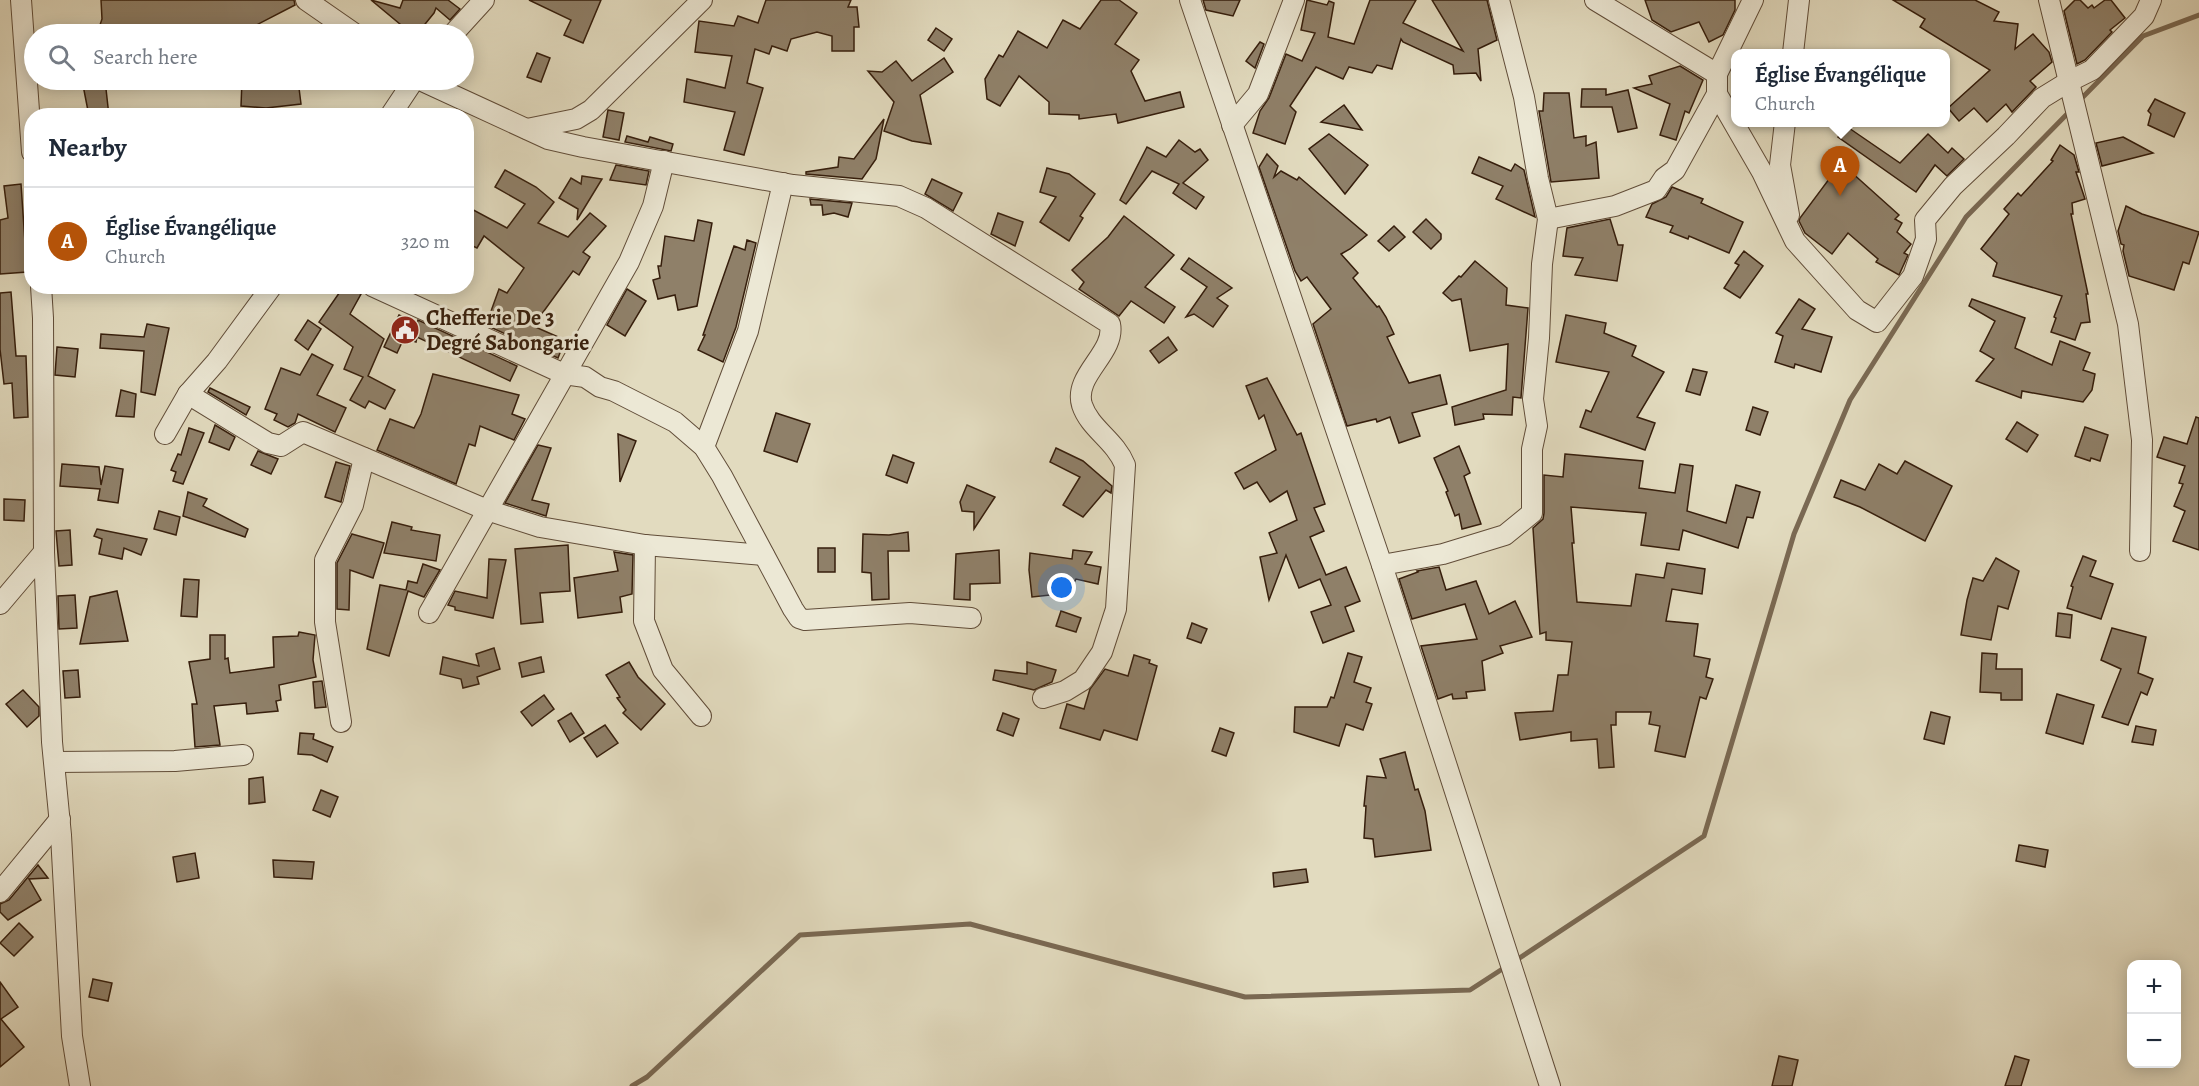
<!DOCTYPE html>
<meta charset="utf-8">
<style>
:root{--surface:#fff;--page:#f6f6f7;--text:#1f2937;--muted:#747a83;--line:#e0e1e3;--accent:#b45309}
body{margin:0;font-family:Alegreya,serif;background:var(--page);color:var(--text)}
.controls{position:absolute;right:18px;bottom:18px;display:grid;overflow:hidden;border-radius:12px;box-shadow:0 3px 15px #0003}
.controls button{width:54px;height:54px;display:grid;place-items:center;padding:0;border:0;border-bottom:2px solid var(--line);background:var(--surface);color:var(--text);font:30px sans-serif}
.you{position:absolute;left:1062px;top:588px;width:21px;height:21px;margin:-15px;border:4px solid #fff;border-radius:50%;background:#1a73e8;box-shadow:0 0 0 9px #1a73e833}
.badge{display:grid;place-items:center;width:39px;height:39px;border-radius:50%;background:var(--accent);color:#fff;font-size:20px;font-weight:700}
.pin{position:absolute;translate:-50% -50px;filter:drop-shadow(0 2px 3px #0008)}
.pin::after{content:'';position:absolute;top:32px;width:21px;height:18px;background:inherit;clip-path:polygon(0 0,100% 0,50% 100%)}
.popup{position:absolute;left:1731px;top:49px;width:219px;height:78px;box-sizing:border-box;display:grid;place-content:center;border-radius:12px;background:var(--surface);filter:drop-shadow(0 2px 4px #0005);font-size:20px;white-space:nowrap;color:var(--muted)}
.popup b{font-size:22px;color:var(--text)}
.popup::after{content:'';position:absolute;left:50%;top:100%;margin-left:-12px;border:12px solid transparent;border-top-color:var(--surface)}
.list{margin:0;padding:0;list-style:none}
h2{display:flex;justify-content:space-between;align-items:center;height:78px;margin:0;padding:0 24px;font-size:26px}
h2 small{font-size:20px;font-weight:400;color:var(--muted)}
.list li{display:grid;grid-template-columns:39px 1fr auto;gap:18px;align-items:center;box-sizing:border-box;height:108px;padding:0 24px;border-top:2px solid var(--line)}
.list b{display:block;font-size:22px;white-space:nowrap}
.list p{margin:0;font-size:20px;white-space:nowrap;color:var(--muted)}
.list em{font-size:20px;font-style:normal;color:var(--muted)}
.icon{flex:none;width:33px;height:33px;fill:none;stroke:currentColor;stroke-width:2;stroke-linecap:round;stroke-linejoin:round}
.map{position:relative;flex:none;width:2199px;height:1086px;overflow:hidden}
.search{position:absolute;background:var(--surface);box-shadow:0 3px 15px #0003;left:24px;top:24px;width:450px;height:66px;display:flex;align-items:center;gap:15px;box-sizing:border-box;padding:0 21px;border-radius:33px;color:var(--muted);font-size:22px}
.panel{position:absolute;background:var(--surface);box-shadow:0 3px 15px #0003;left:24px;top:108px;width:450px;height:186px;border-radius:24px}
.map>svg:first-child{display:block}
</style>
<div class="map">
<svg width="2199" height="1086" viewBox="0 0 2199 1086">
<rect width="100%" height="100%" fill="#e2dbbf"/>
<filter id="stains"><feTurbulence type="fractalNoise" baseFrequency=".00333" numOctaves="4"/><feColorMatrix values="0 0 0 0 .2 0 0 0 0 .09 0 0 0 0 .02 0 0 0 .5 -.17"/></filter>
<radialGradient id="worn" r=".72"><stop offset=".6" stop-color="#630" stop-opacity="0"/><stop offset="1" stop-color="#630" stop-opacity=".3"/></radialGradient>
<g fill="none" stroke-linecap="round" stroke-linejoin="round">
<g stroke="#7a6953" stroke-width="5">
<polyline points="2079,101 2143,36 2199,15"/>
<polyline points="1515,961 1704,836 1794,534 1850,400 1966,217 2071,110"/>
<polyline points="632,1086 647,1077 800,935 970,924 1245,997 1470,990 1507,966"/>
</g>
</g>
<g fill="#8f8069" stroke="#361e0c" stroke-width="1.5">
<polygon points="101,0 294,0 295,5 239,34 97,34 102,19"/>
<polygon points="371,0 400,8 403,0 448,0 460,9 450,20 436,8 434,13 417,34 412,34"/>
<polygon points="529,0 601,0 583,43 564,35 571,20"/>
<polygon points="766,0 851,0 848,7 857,7 859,27 854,27 854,51 832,51 832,36 817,32 791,39 787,51 772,46 769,54 755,49 747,83 763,88 744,155 724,150 735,112 684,102 687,79 725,88 732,56 695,52 699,21 734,26 738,16 758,23"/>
<polygon points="1101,0 1119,0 1137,13 1115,44 1139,60 1131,71 1145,101 1180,92 1184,107 1118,123 1116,114 1079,119 1079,115 1049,114 1049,102 1019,76 1000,106 987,99 985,79 999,55 1003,57 1018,31 1047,48 1063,20 1080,29"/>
<polygon points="1203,0 1240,0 1233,16 1206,10"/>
<polygon points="1307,0 1327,5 1329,1 1334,3 1328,37 1354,44 1370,0 1416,0 1403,23 1463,51 1432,0 1487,0 1497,40 1478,49 1481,81 1476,73 1454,74 1453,65 1403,42 1401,39 1392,69 1377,65 1372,73 1349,67 1343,79 1316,67 1290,106 1296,112 1285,144 1253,133 1260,111 1269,98 1286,54 1302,61 1315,33 1301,30"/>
<polygon points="1645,0 1735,0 1735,10 1723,35 1709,42 1699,22 1671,32 1652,20"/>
<polygon points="1893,0 1975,0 1999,12 1994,21 2018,24 2015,49 2033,34 2049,52 2052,62 2030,81 2036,87 2012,112 2006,104 1987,122 1974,108 1959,121 1948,108 1990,70 1920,27 1925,19"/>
<polygon points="2075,0 2080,0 2088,8 2092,5 2094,8 2105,0 2111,0 2125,18 2110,30 2112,32 2085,60 2077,64 2064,11"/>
<polygon points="936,28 952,39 944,51 928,40"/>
<polygon points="1260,42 1264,44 1255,68 1246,61"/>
<polygon points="537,53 550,58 541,82 527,77"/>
<polygon points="944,58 953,72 920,95 931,144 912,141 884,131 894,102 868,71 882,72 896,61 912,81"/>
<polygon points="1680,66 1703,80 1689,113 1685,111 1676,140 1660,135 1670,104 1634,88 1652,84 1649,76"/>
<polygon points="82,80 105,80 109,116 89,116"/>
<polygon points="242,80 298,80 301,104 266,108 241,106"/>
<polygon points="1582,89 1606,89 1606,95 1628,90 1637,128 1618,132 1612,107 1581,107"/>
<polygon points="1544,93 1569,93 1574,138 1586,136 1586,146 1596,142 1599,178 1551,182 1539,111 1543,111"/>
<polygon points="2155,99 2185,113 2174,137 2148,125 2151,114 2148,111"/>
<polygon points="1344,105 1362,130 1321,122"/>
<polygon points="608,110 624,113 619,140 603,137"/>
<polygon points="884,119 876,159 862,179 806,174 806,172 838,167 839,157 854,159"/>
<polygon points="1846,126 1900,163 1928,134 1948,153 1952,148 1964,159 1947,176 1935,165 1916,192 1838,137"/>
<polygon points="1329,134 1368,165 1345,194 1309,149"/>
<polygon points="627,136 648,142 650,137 673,144 671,151 625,142"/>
<polygon points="2123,137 2153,153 2102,166 2096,143"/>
<polygon points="1179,140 1195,152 1200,149 1208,160 1183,183 1204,197 1196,209 1173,193 1179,184 1152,171 1126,204 1120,200 1147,147 1166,157"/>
<polygon points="2060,145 2074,155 2079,172 2076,172 2085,199 2072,203 2073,214 2071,214 2088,294 2086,294 2090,322 2081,323 2075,340 2051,332 2056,318 2054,317 2062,296 1993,276 1997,263 1981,249 2009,214 2004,209 2018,193 2021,196 2053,161 2051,160"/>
<polygon points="1267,154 1278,166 1274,177 1281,171 1297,180 1299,177 1367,235 1350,249 1341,254 1358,273 1353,278 1377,307 1379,306 1386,317 1394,334 1387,337 1409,383 1440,375 1447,404 1412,413 1420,436 1399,443 1390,417 1377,422 1376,419 1347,426 1313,324 1331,309 1307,277 1301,281 1295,271 1259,167"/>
<polygon points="1479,157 1511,171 1515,164 1524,170 1535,217 1496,199 1503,186 1472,173"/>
<polygon points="1841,163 1899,215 1895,219 1902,223 1897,232 1911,244 1904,253 1908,255 1899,275 1876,262 1878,259 1848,233 1832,254 1805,233 1799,221 1800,218"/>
<polygon points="616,165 649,171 646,185 610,180"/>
<polygon points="1047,168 1069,174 1095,194 1080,216 1083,218 1069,241 1040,222 1056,197 1040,192"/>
<polygon points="505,170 536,187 554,202 538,223 568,237 590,213 606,226 583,252 590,257 579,275 573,271 533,326 565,340 558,358 486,325 499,289 507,293 524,268 484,236 477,248 466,243 466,206 507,228 525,204 495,187"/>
<polygon points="582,176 602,179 577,220 578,209 559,198 571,178 581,184"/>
<polygon points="932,179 962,193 953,211 925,194"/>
<polygon points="21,184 27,272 0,274 0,220 8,218 4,186"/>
<polygon points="1672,187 1703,199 1701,203 1743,222 1729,253 1689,236 1688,239 1670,232 1673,226 1646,217 1652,204 1666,197"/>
<polygon points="810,199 852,203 848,217 834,213 823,215 822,205 811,205"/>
<polygon points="2126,206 2142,214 2199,232 2189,264 2183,262 2174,290 2129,276 2123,251 2124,245 2121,244 2118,231"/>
<polygon points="998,213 1023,222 1015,246 991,234"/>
<polygon points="1124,216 1174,255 1145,287 1175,307 1164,323 1131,301 1119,316 1079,289 1084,282 1072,270 1108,237"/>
<polygon points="1426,219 1441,234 1441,239 1431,249 1413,232"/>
<polygon points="1610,219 1618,245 1623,245 1617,281 1575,275 1583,258 1563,256 1567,228"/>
<polygon points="698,220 712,223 697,306 678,310 675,295 658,299 653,280 660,278 658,266 661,266 665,236 694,241"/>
<polygon points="1394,226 1405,237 1389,251 1378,241"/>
<polygon points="747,240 756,243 736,327 723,362 698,350 705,335 703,335 734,246 745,250"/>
<polygon points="1744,251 1763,266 1740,298 1724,288 1739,265 1735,263"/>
<polygon points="1189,258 1232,288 1217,298 1228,306 1213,327 1194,314 1186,317 1207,287 1181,269"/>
<polygon points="1475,261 1507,288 1506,305 1528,308 1521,398 1513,397 1512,415 1483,414 1484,419 1455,425 1452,407 1506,390 1508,344 1470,351 1461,299 1452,301 1443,293 1459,276 1461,277"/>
<polygon points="344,286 361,294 350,314 384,339 368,376 395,390 385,409 369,401 365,408 350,400 363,377 344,369 353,347 319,322"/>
<polygon points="627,289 646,301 625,336 607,325"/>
<polygon points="11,292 16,356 26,356 28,417 14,418 12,383 4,384 0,349 0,293"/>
<polygon points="1799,299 1815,309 1802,329 1832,337 1821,372 1795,364 1794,368 1775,362 1783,336 1776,333"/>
<polygon points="1972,299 2025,318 2015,348 2052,365 2060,341 2090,353 2083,370 2095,374 2092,390 2083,402 2022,391 2021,398 1976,381 1994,359 1980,351 1995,321 1969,306"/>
<polygon points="399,315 417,324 418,320 517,366 510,381 417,337 416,342 404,338 397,353 384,347"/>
<polygon points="1566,315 1606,323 1604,333 1636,346 1632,356 1664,372 1637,417 1655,423 1645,450 1580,427 1586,410 1591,412 1609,372 1556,362"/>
<polygon points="308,320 321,329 308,350 295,340"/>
<polygon points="147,324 169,328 155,395 141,392 144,351 100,348 101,334 144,337"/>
<polygon points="1168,337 1177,350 1159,363 1150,351"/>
<polygon points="57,347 78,349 75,377 55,375"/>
<polygon points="312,354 333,365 317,395 346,408 335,432 298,414 295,423 288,427 274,420 277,414 265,409 281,368 300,375"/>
<polygon points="1693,369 1707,372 1700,395 1686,391"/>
<polygon points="433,374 519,395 512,414 525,419 514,440 480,426 475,446 469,444 456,484 377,450 390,419 414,428 421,414"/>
<polygon points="1267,378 1297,435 1301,433 1325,504 1314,508 1324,531 1310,537 1326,575 1346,567 1360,601 1345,607 1354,631 1323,643 1311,612 1331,605 1320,579 1299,588 1286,555 1269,600 1260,557 1277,553 1269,533 1297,520 1287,491 1270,502 1257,482 1244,489 1235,473 1276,450 1264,415 1259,419 1246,386"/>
<polygon points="210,388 250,407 246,415 208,392"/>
<polygon points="121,390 136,394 134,417 116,416"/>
<polygon points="1753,407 1768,412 1760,435 1746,430"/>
<polygon points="776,413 810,424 797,462 764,451"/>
<polygon points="2196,417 2199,418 2199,550 2173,541 2185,511 2174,506 2183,484 2179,483 2185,466 2157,457 2164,437 2187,444"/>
<polygon points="2017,422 2038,435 2027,452 2006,439"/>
<polygon points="215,425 235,437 229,450 209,442"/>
<polygon points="2085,427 2108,435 2100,461 2091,458 2090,461 2075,456"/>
<polygon points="189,428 204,433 183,484 173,481 176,472 171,470 178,454 181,455"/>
<polygon points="618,434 636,441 620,482"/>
<polygon points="538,445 551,448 532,500 549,504 546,516 505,503"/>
<polygon points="1459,446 1470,473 1464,476 1481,524 1462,529 1459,514 1455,516 1446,492 1448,491 1434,458"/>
<polygon points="1056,448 1083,461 1112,486 1111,493 1106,490 1083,517 1063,505 1080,477 1050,462"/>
<polygon points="258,451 278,459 271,474 251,465"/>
<polygon points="1565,454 1643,461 1639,488 1675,493 1680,464 1693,466 1687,511 1726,523 1736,485 1760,492 1753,518 1747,517 1738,548 1683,530 1679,550 1641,545 1646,513 1571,507 1574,543 1572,543 1577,602 1631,606 1636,574 1664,578 1667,563 1705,569 1702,594 1672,589 1666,621 1698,624 1694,656 1710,659 1706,677 1713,679 1706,699 1700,697 1685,757 1655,751 1660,726 1649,724 1651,712 1616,712 1616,725 1611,725 1614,767 1599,768 1597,739 1571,741 1571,732 1520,740 1515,713 1553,711 1558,675 1568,675 1572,642 1546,640 1546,632 1540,634 1533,528 1543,519 1544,513 1544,475 1563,477"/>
<polygon points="893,455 914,463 907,483 886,475"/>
<polygon points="1905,461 1952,486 1925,541 1860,507 1834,497 1841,480 1865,490 1879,464 1897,474"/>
<polygon points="336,462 350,466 341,502 325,497"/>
<polygon points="62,464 99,467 101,485 105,466 123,469 118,503 98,500 100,489 60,486"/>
<polygon points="967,485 995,497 974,529 974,512 962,511 960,502"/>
<polygon points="188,492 207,499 203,506 248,529 245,537 183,516"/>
<polygon points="4,499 25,500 24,521 4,520"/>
<polygon points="159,511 180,517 176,535 154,529"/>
<polygon points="392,522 412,527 411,530 440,535 436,561 384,553"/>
<polygon points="97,529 147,539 141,555 124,548 122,559 99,554 102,539 94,536"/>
<polygon points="70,530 72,565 59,566 56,531"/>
<polygon points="908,532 909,551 888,551 889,599 872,600 871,573 862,572 863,534 889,535"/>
<polygon points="352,534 384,543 373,578 350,570 349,610 337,609 337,563"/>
<polygon points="568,545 570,591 540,593 543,622 521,624 515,549"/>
<rect x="818" y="548" width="17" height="24"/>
<polygon points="999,550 1000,583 970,584 970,600 954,599 956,554"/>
<polygon points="1073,550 1092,552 1085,564 1101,567 1098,584 1076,579 1069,593 1032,597 1029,570 1030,553 1072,559"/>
<polygon points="614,552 633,555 632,594 620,597 622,612 578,618 574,578 618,571"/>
<polygon points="2083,556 2096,561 2090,576 2113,584 2101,619 2067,608 2073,587 2071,586"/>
<polygon points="1996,558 2019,571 2008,609 1998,606 1991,640 1961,635 1967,600 1973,578 1983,581"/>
<polygon points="489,559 506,560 493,618 455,610 455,607 448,605 455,591 487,598"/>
<polygon points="423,564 440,570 424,597 408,591 389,656 367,649 380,585 406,590 408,581 417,583"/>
<polygon points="1439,567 1446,590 1476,581 1489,614 1515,601 1532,637 1500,646 1503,653 1482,661 1485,690 1466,692 1467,698 1453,699 1452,694 1438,699 1421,646 1477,639 1465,604 1412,619 1399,579 1418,572 1417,571"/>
<polygon points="184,579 199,580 197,617 181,616"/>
<polygon points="117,591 128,641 80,644 90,597"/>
<polygon points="75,595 77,628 59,629 58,596"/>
<polygon points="1061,611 1081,618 1076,632 1056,626"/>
<polygon points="2058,613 2072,615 2070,638 2056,636"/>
<polygon points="1192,623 1207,629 1201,643 1187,638"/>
<polygon points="2112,628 2146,637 2138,673 2153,679 2147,695 2141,692 2128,725 2102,717 2121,669 2101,660"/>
<polygon points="299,632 315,635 313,660 316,677 279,685 281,700 276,701 278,711 247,714 246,703 214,706 220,745 195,747 192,704 197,704 189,662 210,659 210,635 225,635 225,659 228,658 230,673 274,667 273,637 298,636"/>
<polygon points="494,648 500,669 477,677 479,684 463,688 461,679 440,674 443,657 479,666 476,654"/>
<polygon points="1348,653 1362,657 1354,682 1371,688 1366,702 1372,704 1363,730 1346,724 1339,746 1294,732 1295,707 1327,707 1331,697 1334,698"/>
<polygon points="1982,653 1997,654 1996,669 2022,669 2022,700 2001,700 2001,693 1980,692"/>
<polygon points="1134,655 1150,660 1149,663 1157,666 1137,740 1104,730 1100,740 1060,728 1067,704 1084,709 1090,689 1105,669 1128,676"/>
<polygon points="541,657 544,672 522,677 519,663"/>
<polygon points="629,662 638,677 665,704 641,730 623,713 626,710 617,698 620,697 606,675"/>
<polygon points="1027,662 1056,670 1052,682 1034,690 993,680 995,670 1027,674"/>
<polygon points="78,670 80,697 65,698 63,671"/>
<polygon points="322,681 326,707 315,708 313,682"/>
<polygon points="23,690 39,707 39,716 27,727 6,704"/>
<polygon points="2057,694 2094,705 2083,744 2046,733"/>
<polygon points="544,695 554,709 532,726 521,712"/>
<polygon points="1931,712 1950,717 1944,744 1924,739"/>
<polygon points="571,713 584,733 570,742 558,721"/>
<polygon points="1003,713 1019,719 1013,736 997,730"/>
<polygon points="605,725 618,743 597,757 584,738"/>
<polygon points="2136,726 2156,730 2153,745 2132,742"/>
<polygon points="1220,728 1234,733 1226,756 1212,751"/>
<polygon points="300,733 314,734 313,739 333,747 327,762 312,755 298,754"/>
<polygon points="1405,752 1415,790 1418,789 1425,811 1431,850 1375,857 1373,839 1364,838 1366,806 1364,806 1367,776 1386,778 1380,759"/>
<polygon points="263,777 265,802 249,804 249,779"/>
<polygon points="321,790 338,797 330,817 313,810"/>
<polygon points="2019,845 2048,850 2045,867 2016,861"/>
<polygon points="195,853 199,878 177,882 173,857"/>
<polygon points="273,860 314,862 312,879 274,877"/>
<polygon points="38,865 48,878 29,879 41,900 8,920 0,912 0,904 9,900"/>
<polygon points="1306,869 1308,882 1274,887 1273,873"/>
<polygon points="19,923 33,937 14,956 0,943"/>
<polygon points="93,979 112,983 108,1001 89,997"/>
<polygon points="0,982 18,1007 1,1019 24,1047 0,1067"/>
<polygon points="1779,1056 1798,1060 1792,1086 1772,1086"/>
<polygon points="2015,1056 2029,1060 2021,1086 2005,1086"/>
</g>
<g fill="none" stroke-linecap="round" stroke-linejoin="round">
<g stroke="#614d39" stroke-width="22">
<g id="minor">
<polyline points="21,0 32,152"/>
<polyline points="306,0 355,34"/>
<polyline points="1190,0 1382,565 1550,1086"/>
<polyline points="1595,0 1717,74"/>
<polyline points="2049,0 2128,324 2142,440 2140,551"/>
<polyline points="453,34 484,0"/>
<polyline points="1793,53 1799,0"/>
<path d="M420 80 548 139 583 147 793 185 899 196 926 208 1110 324C1116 353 1073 375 1082 405 1090 429 1115 440 1125 465L1116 609 1102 652 1083 680 1065 691 1043 698"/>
<polyline points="1717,94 1762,172 1795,241 1857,310 1877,322 1913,276 1926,239 1925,220 1953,186 2006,136 2042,98 2068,82 2092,70 2144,16 2151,0"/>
<polyline points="390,116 414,80"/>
<polyline points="1785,122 1780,165 1789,215"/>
<polyline points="1232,125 1258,94 1294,0"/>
<polyline points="527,129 576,119 591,110 702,0"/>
<polyline points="1548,219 1615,206 1656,190 1664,178 1675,170 1717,94 1717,74 1753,0"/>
<polyline points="41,286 43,318 44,552 52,742 61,835 72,1036 80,1086"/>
<polyline points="372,286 564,374 585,377 600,387 614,391 675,422 704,447 722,476 793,609 799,618 805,620 910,613 971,618"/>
<polyline points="188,394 268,443 281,446 303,432 487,510 540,527 645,545 764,555"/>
<polyline points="165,434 188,394 217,361 272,286"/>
<polyline points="704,447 748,331 783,183"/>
<polyline points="645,545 644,621 663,670 701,716"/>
<polyline points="1382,565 1443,554 1505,535 1532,513 1532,449 1537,426 1533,399 1539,338 1542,264 1548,219 1538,178 1524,97 1499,0"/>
<polyline points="0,604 44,552"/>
<polyline points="429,613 629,262 653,206 664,161"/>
<polyline points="341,722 325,622 325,560 353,505 364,458"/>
<polyline points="55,762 175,761 243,755"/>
<polyline points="0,892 60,819"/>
</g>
</g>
<use href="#minor" stroke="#ece8d5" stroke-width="20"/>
</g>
<defs>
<g id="civic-disc" transform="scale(1.5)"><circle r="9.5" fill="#8f2418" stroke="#ece8d5"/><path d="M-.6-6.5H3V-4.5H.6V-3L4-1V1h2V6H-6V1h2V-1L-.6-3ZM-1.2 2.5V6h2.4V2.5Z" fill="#fff"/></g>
</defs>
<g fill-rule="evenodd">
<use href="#civic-disc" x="405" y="330"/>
</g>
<g text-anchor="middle" stroke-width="6" stroke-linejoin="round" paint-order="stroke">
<g font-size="22" font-weight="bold" fill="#361e0c" stroke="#ece8d5" text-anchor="start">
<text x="426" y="325">Chefferie De 3<tspan x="426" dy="25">Degré Sabongarie</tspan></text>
</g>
</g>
<rect width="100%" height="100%" filter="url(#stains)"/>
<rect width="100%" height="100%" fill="url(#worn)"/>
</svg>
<div class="controls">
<button>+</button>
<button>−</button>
</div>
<div class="you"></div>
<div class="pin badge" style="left:1840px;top:196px">A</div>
<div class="popup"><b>Église Évangélique</b>Church</div>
<div class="search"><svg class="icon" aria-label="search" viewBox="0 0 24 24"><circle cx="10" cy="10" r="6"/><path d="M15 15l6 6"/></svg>Search here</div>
<section class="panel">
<h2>Nearby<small></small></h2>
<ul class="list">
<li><span class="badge">A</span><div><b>Église Évangélique</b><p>Church</p></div><em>320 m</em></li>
</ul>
</section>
</div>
